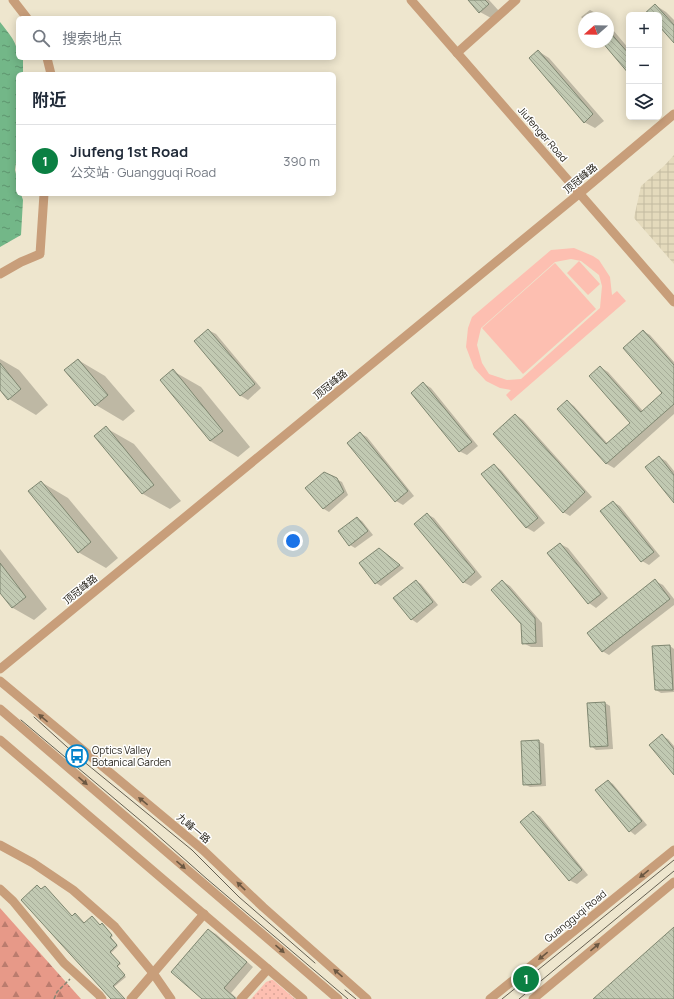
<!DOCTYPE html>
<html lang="zh">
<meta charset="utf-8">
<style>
:root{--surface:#fff;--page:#f6f6f7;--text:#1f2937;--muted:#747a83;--line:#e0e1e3;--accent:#0b8043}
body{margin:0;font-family:Manrope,"Noto Sans SC",sans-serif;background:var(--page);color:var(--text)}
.controls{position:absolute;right:12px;top:12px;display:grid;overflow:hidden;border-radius:6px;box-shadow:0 2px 10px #0003}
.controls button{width:36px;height:36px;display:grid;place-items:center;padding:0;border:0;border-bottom:1px solid var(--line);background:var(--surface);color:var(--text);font:20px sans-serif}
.compass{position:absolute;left:578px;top:12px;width:36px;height:36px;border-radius:50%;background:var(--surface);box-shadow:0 2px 10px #0003;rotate:250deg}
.you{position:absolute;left:293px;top:541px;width:14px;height:14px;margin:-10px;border:3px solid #fff;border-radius:50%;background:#1a73e8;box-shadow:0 0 0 6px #1a73e833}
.badge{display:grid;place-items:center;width:26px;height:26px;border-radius:50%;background:var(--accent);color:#fff;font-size:13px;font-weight:700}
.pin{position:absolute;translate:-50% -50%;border:2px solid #fff;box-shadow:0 1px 4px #0006}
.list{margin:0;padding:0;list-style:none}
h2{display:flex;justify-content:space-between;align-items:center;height:52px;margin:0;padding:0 16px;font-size:17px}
h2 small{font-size:13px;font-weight:400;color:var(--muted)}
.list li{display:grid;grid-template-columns:26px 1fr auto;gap:12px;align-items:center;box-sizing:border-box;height:72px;padding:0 16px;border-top:1px solid var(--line)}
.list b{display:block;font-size:15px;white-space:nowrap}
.list p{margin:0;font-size:13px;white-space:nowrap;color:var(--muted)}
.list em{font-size:13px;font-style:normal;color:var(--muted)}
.icon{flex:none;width:22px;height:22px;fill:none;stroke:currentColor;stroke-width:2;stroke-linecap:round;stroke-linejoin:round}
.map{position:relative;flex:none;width:674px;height:999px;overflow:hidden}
.search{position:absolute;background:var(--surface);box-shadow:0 2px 10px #0003;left:16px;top:16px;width:320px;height:44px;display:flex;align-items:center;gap:10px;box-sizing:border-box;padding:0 14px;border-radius:6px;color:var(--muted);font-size:15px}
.panel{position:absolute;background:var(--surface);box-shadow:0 2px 10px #0003;left:16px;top:72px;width:320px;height:124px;border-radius:6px}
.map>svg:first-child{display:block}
</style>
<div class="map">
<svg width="674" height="999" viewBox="0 0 674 999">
<defs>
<pattern id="industrial-grid" width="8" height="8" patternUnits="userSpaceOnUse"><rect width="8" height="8" fill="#e4dabc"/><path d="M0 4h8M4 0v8" fill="none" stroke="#c3bba1"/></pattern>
<pattern id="grass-dots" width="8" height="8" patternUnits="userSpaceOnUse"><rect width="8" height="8" fill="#fdbfb1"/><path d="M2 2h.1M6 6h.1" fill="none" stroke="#d9a497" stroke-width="1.8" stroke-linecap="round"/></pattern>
<pattern id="forest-firs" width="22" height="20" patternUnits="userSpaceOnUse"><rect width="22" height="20" fill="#e79988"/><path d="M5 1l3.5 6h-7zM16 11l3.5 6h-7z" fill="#bb7c6e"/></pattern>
<pattern id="water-ripples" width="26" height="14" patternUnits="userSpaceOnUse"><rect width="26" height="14" fill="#73b788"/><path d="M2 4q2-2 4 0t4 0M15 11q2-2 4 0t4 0" fill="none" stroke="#5e946e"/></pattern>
<pattern id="building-back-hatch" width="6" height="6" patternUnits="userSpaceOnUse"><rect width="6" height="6" fill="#c1c9b2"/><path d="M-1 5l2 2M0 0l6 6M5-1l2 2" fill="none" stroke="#a6ac98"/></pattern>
</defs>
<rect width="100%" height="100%" fill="#eee6ce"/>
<polygon fill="url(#industrial-grid)" points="674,155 674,264 634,218 641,186 664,166"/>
<polygon fill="url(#grass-dots)" points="271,980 273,980 295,999 251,999 266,982"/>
<polygon fill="url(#forest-firs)" points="0,908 81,999 0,999"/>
<g fill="#fdbfb1" fill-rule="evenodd">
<path d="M574 248 593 256 599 260 610 277 612 295 617 291 626 301 511 401 506 395 511 390 500 388 486 381 474 368 466 347 468 328 472 317 551 250ZM571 259 581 261 599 275 602 286 600 308 521 379 507 380 489 374 482 363 477 345 481 328 555 262Z"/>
<polygon points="579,261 600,284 588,295 567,273"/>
<polygon points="555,263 596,309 523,374 482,328"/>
</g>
<path fill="url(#water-ripples)" d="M0 22C9 34 18 42 18 58H22L23 60V74H18V148L15 170 18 182V194H21L23 200 21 235 0 247Z"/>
<g fill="#0003">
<polygon points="470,0 489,0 499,11 491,18 480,12"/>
<polygon points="655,5 666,12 674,20 674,42 659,25 659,15 651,15"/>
<polygon points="590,10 601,16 602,18 584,18 584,20 581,17"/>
<polygon points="608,24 629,49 629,72 603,42 608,42"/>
<polygon points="538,51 549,58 604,121 595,128 584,122"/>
<polygon points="208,330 216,334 261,388 248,400 241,396 195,341"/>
<polygon points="643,331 650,335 674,362 674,414 614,468 607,464 559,409 567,401 574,406 608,444 632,423 600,367 608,372 643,411 664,393"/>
<polygon points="0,359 19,370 48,405 36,415 9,399 0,389"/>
<polygon points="78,360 105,376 135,411 123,421 96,405"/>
<polygon points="173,371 201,387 250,447 238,457 210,441"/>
<polygon points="423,383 431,388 478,446 467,455 459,451"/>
<polygon points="516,415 523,420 592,497 570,516 563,512"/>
<polygon points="106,428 134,444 181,501 170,509 143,494"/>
<polygon points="360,433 367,437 414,496 403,505 396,501"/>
<polygon points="659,457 666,461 674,471 674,501"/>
<polygon points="494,465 501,470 545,523 534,532 527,528 483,474"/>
<polygon points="336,479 342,482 348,495 329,512 324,509 306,488"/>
<polygon points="41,482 68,498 118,558 106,568 78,552"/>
<polygon points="613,502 620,506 660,556 649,565 642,561"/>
<polygon points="427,514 434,518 482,577 471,586 463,582"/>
<polygon points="357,518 362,521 373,535 355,548 350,545 340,532"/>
<polygon points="560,544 568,548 608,598 596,608 589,603 549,553"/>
<polygon points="0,549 47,609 34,620 13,608 0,592"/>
<polygon points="384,553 404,568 381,586 376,583"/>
<polygon points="416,581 421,584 438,605 417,623 411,619"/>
<polygon points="502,581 510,586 542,623 543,647 531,647 523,643 522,624"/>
<polygon points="655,581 663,585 674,599 674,605 609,655 602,651"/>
<polygon points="670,646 674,649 674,692 661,693 656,690"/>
<polygon points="605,703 610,706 613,749 596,750 591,746"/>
<polygon points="662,736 668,739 674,746 674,774"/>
<polygon points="538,741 544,744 546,786 530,787 524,784"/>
<polygon points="608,781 613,784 647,825 635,835 630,831"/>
<polygon points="533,812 540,816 588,875 577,884 569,880"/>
<polygon points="73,917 84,924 100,926 103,925 113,936 111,938 118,946 111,953 121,964 117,967 126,977 114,987 125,999 112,999"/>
<polygon points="209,930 216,934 253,967 231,993 238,999 204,999"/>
</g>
<g fill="url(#building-back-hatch)" stroke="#7e8670">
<polygon points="468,0 485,0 489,4 479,13"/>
<polygon points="655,4 674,25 674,43 659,26 659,15 643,15"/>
<polygon points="608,30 629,54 629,74 602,42 608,42"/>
<polygon points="538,50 593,114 584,123 529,58"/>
<polygon points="208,329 255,384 240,396 194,341"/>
<polygon points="643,330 674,365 674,404 606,464 557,409 567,400 606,444 630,423 589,376 600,366 641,412 662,393 623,348"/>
<polygon points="78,359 108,395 95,406 64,370"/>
<polygon points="0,363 21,389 8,400 0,390"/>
<polygon points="173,369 223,431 210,441 160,380"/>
<polygon points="423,382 472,442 459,452 411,393"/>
<polygon points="515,414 585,492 563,513 493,434"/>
<polygon points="106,426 154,485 142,494 94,436"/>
<polygon points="360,432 408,491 395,502 347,443"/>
<polygon points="659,456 674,475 674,503 645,467"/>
<polygon points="494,464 538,518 526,528 481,474"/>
<polygon points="324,472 337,478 344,492 323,509 305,488"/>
<polygon points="41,481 91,542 78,553 28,491"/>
<polygon points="613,501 654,552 641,562 600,511"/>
<polygon points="427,513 475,572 463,583 414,524"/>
<polygon points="357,517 368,531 349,546 338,531"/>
<polygon points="560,543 601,594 588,604 547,553"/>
<polygon points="379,548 400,565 375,584 359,563"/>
<polygon points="0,563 26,597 12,608 0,593"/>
<polygon points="655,579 670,599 602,652 587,633"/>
<polygon points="416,580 433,602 411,620 393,598"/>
<polygon points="502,580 535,618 536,643 522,644 521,624 491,590"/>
<polygon points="670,645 673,690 655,690 652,646"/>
<polygon points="605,702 608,746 590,747 587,703"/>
<polygon points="662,734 674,749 674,775 649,745"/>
<polygon points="539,740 541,784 523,785 521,741"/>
<polygon points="608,780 642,821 629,832 595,790"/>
<polygon points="533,811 582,870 569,881 520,822"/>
<polygon points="37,885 41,889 45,886 72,916 75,913 84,923 92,916 100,925 102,923 112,935 110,937 117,945 110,952 120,963 117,966 125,975 113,986 125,999 111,999 21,900"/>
<polygon points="674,927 674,999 593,999"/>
<polygon points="208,929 247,962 224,988 235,998 235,999 202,999 171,972"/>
</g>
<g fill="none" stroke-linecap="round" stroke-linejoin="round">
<polyline stroke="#888372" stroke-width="1.5" stroke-dasharray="4 2" stroke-linecap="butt" points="54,999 57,992 70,979"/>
<g stroke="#c89e7a" stroke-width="9">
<polyline points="13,0 27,18"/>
<polyline points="411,0 674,302"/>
<polyline points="457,53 516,0"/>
<polyline points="47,58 51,74"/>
<polyline points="0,274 21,262 40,254 44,194"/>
<polyline points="0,669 580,193 674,114"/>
<polyline points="0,681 203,850 263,907 367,999"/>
<polyline points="0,709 338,999"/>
<polyline points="0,740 303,999"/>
<polyline points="0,845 33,863 73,890 115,927 153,973 171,999"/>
<polyline points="0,889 13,901 64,963 99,995 102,999"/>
<polyline points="131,999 204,914"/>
<polyline points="241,999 268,969"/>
<polyline points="490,999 674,850"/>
<polyline points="533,999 674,882"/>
</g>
<g stroke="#656052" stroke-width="1">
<polyline points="34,717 77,756 192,850 239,897 315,963"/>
<polyline points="21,720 147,826 207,879 348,999"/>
<polyline points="345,990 356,999"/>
<polyline points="502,999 674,860"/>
<polyline points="519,999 674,871"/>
</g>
</g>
<defs><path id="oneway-solid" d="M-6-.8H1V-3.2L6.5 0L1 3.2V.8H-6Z"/></defs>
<g fill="#6c5842">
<use href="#oneway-solid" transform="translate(43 718) rotate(-140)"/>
<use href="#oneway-solid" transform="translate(83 781) rotate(41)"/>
<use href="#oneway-solid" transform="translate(143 801) rotate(-141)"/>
<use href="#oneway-solid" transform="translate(181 865) rotate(41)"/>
<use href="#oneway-solid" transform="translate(644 874) rotate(141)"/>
<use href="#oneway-solid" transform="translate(241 886) rotate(-136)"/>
<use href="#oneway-solid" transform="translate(595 947) rotate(-40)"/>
<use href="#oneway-solid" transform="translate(280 949) rotate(41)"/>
<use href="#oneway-solid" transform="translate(543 956) rotate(141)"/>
<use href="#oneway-solid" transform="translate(338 973) rotate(-139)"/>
</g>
<defs>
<g id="bus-ring" transform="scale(1.15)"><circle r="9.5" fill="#fff" stroke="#0283cb" stroke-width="1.5"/><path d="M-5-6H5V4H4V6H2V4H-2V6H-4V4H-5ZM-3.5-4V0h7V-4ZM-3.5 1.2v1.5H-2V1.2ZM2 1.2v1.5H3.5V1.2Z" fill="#0283cb"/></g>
</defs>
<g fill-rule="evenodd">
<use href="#bus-ring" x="77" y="756"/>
</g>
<g text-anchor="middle" stroke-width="3" stroke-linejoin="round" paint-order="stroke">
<g font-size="10" fill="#211e15" stroke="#fff">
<text transform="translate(543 134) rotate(49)" y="4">Jiufenger Road</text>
<text transform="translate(580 178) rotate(-40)" y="4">顶冠峰路</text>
<text transform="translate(330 384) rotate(-39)" y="4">顶冠峰路</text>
<text transform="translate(80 589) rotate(-39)" y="4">顶冠峰路</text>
<text transform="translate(194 828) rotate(40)" y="4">九峰一路</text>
<text transform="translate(575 916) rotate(-39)" y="4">Guangguqi Road</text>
</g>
<g font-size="10" fill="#211e15" stroke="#fff" text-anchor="start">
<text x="92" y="754">Optics Valley<tspan x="92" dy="12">Botanical Garden</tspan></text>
</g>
</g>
</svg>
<div class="controls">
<button>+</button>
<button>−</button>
<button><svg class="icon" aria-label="layers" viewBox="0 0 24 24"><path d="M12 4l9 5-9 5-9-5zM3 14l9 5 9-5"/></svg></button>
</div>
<svg class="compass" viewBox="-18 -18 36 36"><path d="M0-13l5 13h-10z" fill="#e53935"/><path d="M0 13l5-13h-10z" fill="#747a83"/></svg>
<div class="you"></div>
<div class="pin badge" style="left:526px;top:979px">1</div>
<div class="search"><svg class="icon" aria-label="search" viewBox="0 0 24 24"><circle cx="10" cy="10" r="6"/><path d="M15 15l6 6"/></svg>搜索地点</div>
<section class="panel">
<h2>附近<small></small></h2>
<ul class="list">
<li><span class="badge">1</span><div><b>Jiufeng 1st Road</b><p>公交站 · Guangguqi Road</p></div><em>390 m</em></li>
</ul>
</section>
</div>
